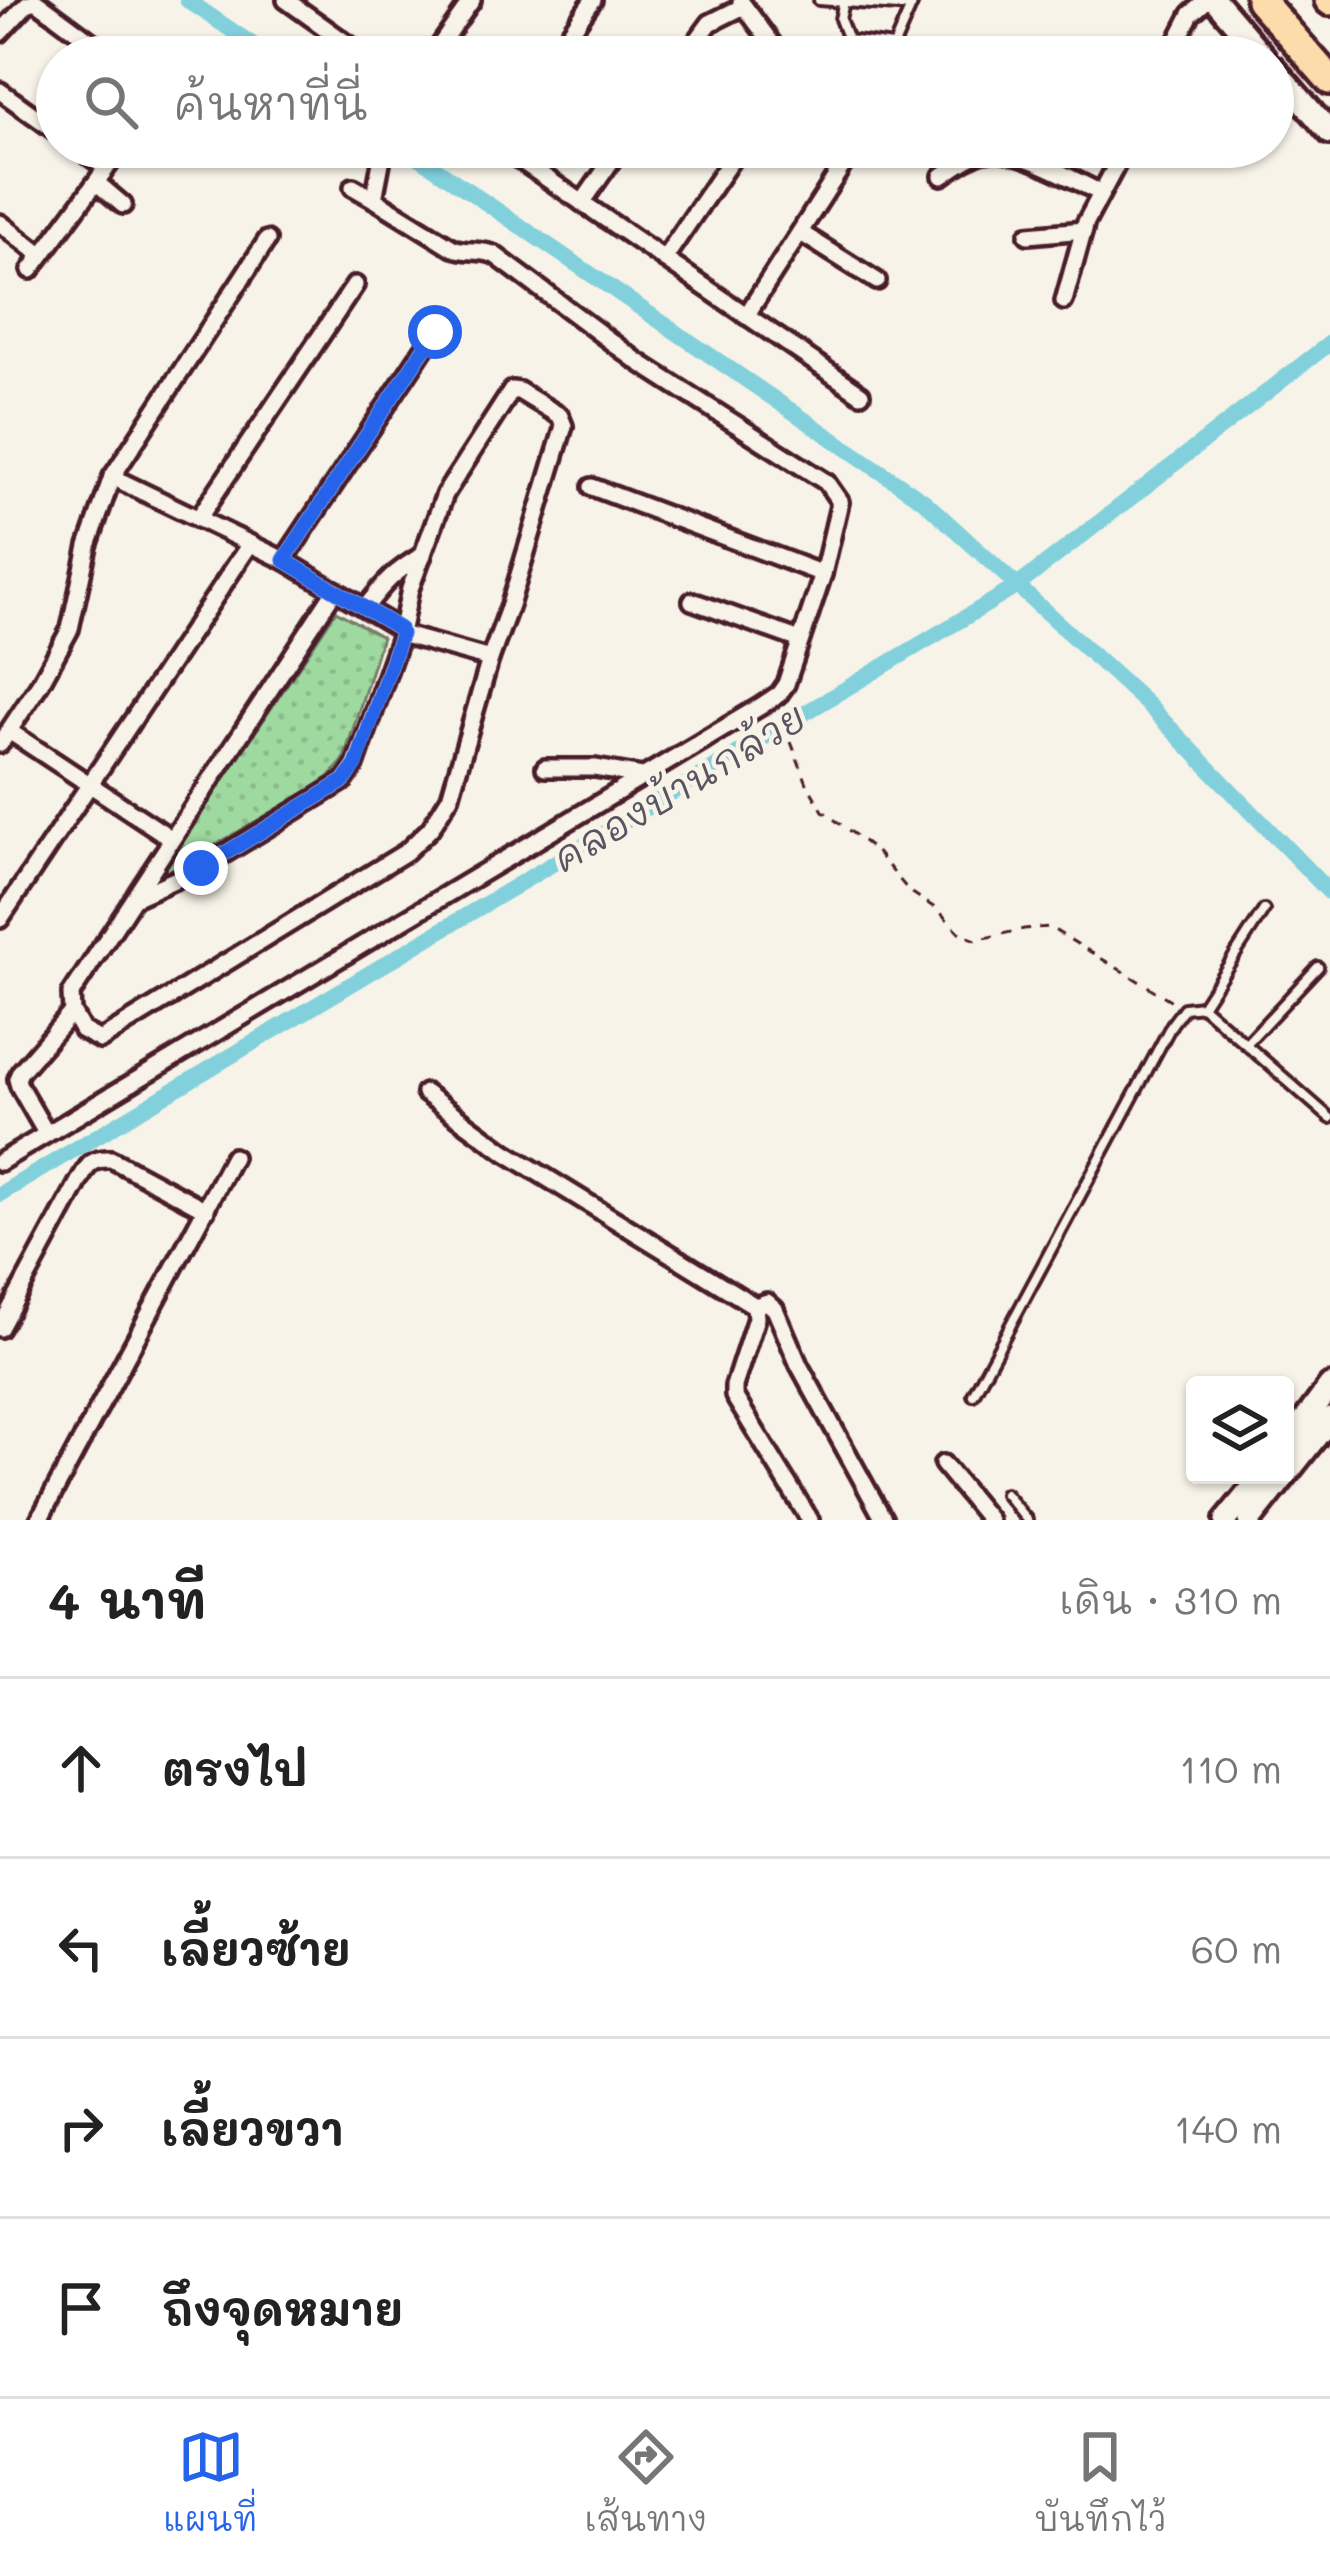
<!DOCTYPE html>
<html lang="th">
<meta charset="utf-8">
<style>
:root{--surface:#fff;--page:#f6f6f6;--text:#222;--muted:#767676;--line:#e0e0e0;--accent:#2563eb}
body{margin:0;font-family:Mali,"Playpen Sans Thai",sans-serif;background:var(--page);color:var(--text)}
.controls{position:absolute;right:36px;bottom:36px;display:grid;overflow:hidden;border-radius:12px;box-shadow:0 3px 9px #0004}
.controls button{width:108px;height:108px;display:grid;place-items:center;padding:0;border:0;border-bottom:3px solid var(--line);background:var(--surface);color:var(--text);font:60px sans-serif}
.stop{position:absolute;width:36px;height:36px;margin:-27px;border:9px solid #2563eb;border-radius:50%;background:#fff}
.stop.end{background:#2563eb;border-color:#fff;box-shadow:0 3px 12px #0008}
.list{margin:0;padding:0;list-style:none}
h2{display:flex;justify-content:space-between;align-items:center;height:156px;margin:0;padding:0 48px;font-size:51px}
h2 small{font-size:39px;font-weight:400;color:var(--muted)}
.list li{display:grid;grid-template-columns:78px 1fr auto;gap:36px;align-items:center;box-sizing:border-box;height:180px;padding:0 48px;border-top:3px solid var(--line)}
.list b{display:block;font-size:45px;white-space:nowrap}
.list em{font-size:39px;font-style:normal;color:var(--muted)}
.icon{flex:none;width:66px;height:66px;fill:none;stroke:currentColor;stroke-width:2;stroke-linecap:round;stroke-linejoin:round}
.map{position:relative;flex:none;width:1330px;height:1520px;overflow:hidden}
.search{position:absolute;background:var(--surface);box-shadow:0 3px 9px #0004;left:36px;right:36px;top:36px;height:132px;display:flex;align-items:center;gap:30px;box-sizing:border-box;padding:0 42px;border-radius:66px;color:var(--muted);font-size:45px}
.sheet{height:876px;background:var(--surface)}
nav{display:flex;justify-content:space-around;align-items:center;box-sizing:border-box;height:168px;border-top:3px solid var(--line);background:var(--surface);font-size:33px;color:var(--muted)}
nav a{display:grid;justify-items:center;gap:6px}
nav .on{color:var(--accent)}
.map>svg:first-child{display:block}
</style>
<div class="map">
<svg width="1330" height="1520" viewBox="0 0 1330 1520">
<defs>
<pattern id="garden-dots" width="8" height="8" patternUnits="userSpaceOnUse" patternTransform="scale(3)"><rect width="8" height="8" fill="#9edaa0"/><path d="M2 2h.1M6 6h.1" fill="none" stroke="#8abb8a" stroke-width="1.8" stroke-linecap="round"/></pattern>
</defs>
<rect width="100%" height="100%" fill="#f7f3e8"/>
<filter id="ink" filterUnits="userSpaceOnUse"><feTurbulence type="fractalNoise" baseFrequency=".00833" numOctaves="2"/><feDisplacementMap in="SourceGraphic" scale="24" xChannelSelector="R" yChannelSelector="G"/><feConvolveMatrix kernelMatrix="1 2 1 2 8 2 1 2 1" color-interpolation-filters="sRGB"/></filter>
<g filter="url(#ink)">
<polygon fill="url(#garden-dots)" stroke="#747c66" stroke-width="3" points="336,611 382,637 343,761 329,777 308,791 169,872 163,871"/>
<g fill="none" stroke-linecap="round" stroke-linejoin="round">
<g stroke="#81d0dc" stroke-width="16">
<polyline points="187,0 271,57"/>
<polyline points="404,147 924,501 1149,706 1330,893"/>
<polyline points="0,1194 1016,587 1330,343"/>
</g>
<g stroke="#4a1f2b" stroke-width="16">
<g id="lane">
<polyline points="819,0 911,7"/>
<polyline points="844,2 840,19 848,40 893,46"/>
<polyline points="889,57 914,0"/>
<polyline points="1202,1006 1264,910"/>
<polyline points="1246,1044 1318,967"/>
<polyline points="973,1395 1172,1024 1184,1008 1202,1006 1330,1118"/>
<polyline points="1005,1494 1027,1520"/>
</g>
</g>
<g stroke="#4a1f2b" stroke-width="24">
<g id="street">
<polyline points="286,0 366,57"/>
<polyline points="741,2 782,57"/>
<polyline points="0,33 27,4 36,1 112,57"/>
<polyline points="432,57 472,0"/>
<polyline points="553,57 593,0"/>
<polyline points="685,57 710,23 744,6"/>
<polyline points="1169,57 1191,14 1207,0"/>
<polyline points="0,91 57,132"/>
<polyline points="77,147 106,168"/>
<polyline points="501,147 861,394"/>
<path d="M942 176C955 167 969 156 984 152 1014 145 1073 180 1101 193"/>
<polyline points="97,183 123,205"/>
<polyline points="353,187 374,199"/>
<polyline points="582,203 621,147"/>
<polyline points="0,223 41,255"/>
<polyline points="801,233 877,281"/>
<polyline points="1028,235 1084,230"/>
<polyline points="664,259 740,147"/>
<polyline points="31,270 122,147"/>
<polyline points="1064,301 1086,222 1126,147"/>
<polyline points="746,316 843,165 845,147"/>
<polyline points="112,477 284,560 400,629"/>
<polyline points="592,487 823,574"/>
<polyline points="198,519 355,285"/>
<polyline points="284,560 435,332"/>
<polyline points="692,601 800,640"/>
<path d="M365 608C384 583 395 571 423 555"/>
<polyline points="401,634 490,659"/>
<polyline points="9,731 172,839"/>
<polyline points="0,744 41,682 70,629 88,546 112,477 267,240"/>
<polyline points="545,768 595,768 642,776"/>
<polyline points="0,919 250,544"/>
<polyline points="72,1012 82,1030 100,1040 406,852 430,829 450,797 490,659 510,605 564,426 560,416 519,391 512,390 445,494 410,589 401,634 355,765 344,781 201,868 134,898"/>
<polyline points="425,1093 505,1152 755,1306 756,1318 734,1386 734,1396 810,1520"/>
<polyline points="46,1133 19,1086 17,1079 20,1072 72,1012 71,994 335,590"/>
<path d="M0 1162 761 706 779 694 786 684 823 574 840 502 826 482 637 361 495 255C481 249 467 253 453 248L374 199 384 147"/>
<polyline points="755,1306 767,1302 775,1309 799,1365 884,1520"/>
<path d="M0 1328 78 1183C88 1166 89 1158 111 1159L206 1210"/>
<polyline points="943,1464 989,1520"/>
<polyline points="39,1520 233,1157"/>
</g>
</g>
<g stroke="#4a1f2b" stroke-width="30">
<g id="secondary">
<polyline points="1215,0 1264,57"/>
<polyline points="1273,67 1330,133"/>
<polyline points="1285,1447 1330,1386"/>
<polyline points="1226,1520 1263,1475"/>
<polyline points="1250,1520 1330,1419"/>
</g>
</g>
<g stroke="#4a1f2b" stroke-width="36">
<g id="highway">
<polyline points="1260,0 1330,80"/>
<polyline points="1329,0 1330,1"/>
</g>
</g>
<polyline stroke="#4a1f2b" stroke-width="3" stroke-dasharray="9 9" stroke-linecap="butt" points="791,742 808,786 823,811 875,850 908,890 938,910 961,934 976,940 1024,929 1049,927 1172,1001"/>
<use href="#lane" stroke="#f7f3e8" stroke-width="8"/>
<use href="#street" stroke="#f7f3e8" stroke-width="15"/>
<use href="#secondary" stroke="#f7f3e8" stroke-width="21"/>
<use href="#highway" stroke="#fddcac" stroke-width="27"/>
</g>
</g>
<g fill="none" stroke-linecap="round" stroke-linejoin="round" filter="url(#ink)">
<polyline stroke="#2563eb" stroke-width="15" points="201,868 344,781 356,765 401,634 400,629 284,560 435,332"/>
</g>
<g text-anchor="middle" stroke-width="9" stroke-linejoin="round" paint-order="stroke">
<g font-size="39" font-style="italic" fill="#5a5460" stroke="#f7f3e8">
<text transform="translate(679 788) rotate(-31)" y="14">คลองบ้านกล้วย</text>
</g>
</g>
</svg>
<div class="controls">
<button><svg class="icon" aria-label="layers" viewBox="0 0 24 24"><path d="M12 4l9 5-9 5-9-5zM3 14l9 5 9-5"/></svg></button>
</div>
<div class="stop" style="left:435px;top:332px"></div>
<div class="stop end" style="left:201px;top:868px"></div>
<div class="search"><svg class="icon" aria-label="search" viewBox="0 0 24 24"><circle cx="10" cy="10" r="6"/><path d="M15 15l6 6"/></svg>ค้นหาที่นี่</div>
</div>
<section class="sheet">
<h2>4 นาที<small>เดิน · 310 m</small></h2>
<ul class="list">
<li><svg class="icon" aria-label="ahead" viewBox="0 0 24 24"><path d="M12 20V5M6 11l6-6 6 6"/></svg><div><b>ตรงไป</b></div><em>110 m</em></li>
<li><svg class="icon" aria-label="left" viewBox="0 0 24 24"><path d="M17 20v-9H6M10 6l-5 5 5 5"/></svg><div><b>เลี้ยวซ้าย</b></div><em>60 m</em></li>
<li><svg class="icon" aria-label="right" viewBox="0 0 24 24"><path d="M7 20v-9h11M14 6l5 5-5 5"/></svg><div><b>เลี้ยวขวา</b></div><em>140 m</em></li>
<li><svg class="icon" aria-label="arrive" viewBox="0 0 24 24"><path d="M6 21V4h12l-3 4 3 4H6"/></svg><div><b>ถึงจุดหมาย</b></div></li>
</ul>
</section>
<nav>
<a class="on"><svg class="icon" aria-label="map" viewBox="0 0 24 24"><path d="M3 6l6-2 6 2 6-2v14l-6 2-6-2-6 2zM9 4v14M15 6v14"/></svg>แผนที่</a>
<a><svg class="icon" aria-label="directions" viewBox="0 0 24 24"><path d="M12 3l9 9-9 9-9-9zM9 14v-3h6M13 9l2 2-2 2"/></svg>เส้นทาง</a>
<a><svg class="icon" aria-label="saved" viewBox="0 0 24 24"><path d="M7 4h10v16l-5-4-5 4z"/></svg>บันทึกไว้</a>
</nav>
